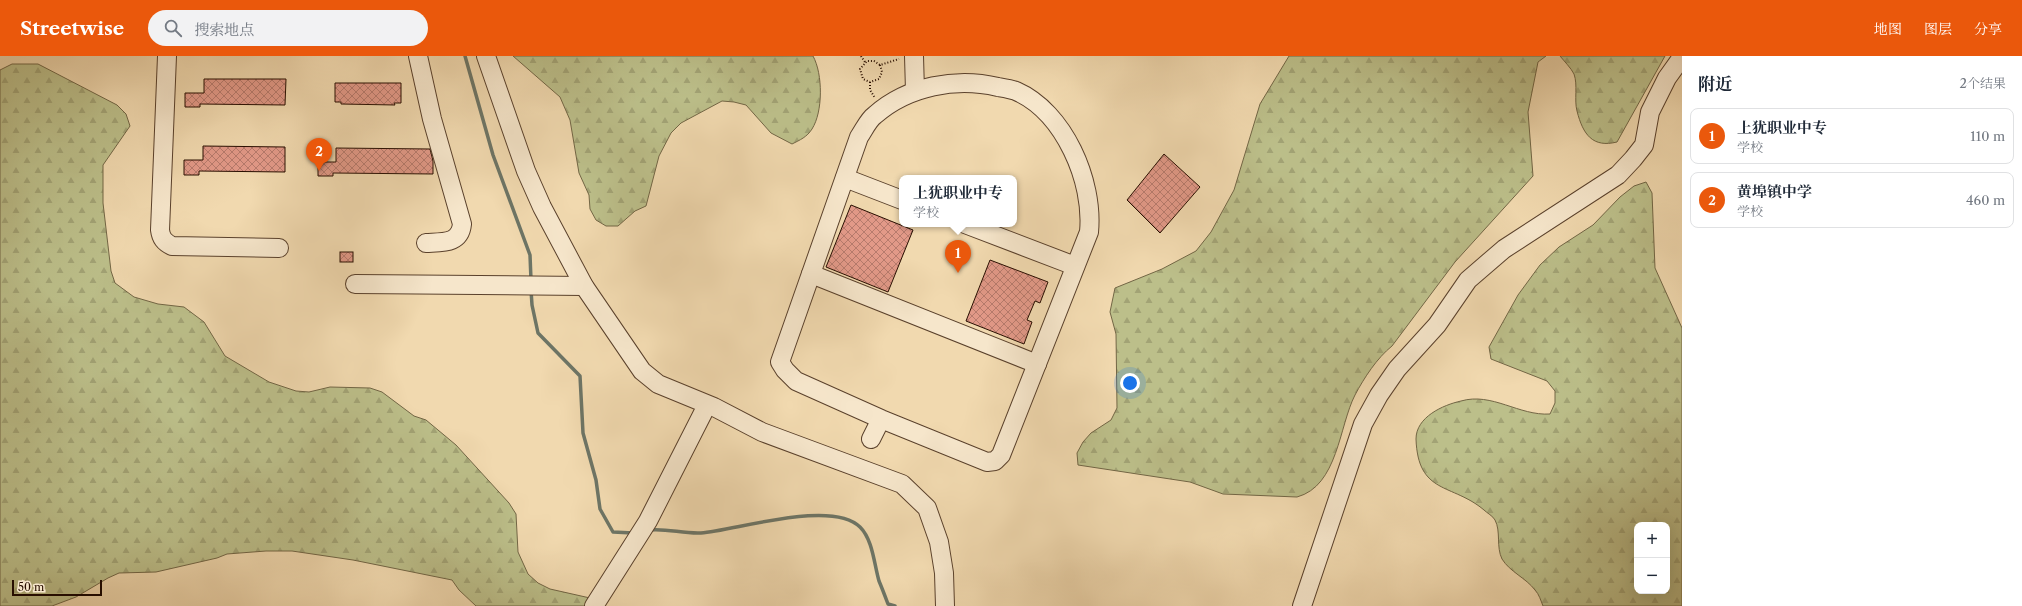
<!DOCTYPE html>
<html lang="zh">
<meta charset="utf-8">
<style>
:root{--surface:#fff;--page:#f2f2f3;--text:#1f2937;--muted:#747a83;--line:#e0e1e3;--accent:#ea580c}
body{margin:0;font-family:"Libre Caslon Text","Noto Serif SC",serif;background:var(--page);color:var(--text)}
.controls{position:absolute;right:12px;bottom:12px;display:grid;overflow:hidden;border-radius:8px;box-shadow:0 4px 16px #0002}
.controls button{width:36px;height:36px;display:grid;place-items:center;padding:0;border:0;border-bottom:1px solid var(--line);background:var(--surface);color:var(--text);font:20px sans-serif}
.scale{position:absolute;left:12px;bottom:10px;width:90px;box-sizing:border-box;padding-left:4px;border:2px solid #280e00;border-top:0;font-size:11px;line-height:14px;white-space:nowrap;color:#280e00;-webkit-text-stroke:3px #f6e6cb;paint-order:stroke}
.you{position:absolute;left:1130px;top:327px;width:14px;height:14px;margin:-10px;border:3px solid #fff;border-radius:50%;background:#1a73e8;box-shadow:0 0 0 6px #1a73e833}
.badge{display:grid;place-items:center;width:26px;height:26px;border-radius:50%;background:var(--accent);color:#fff;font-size:13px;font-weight:700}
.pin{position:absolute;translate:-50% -33px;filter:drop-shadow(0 1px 2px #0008)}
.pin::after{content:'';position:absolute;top:21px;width:14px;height:12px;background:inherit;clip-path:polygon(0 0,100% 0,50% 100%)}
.popup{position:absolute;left:899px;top:119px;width:118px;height:52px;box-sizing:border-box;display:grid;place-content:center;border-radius:8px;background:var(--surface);filter:drop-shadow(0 1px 3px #0005);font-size:13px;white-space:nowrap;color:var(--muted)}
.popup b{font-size:15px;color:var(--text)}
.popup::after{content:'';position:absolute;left:50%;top:100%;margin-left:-8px;border:8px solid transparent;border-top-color:var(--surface)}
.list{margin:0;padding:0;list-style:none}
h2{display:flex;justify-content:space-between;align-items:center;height:52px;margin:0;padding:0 16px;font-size:17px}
h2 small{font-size:13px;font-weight:400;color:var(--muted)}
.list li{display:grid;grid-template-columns:26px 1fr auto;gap:12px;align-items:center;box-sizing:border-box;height:56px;margin:0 8px 8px;padding:0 8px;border:1px solid var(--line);border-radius:8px}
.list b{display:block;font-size:15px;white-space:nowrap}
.list p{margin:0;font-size:13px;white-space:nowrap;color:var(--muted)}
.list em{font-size:13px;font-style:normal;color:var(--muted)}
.icon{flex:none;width:22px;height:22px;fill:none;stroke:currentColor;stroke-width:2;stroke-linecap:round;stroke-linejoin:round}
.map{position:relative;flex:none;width:1682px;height:550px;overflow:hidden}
header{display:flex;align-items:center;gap:24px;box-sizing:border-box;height:56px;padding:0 20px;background:var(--accent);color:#fff}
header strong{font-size:19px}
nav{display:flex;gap:22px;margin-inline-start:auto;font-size:14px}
.search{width:280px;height:36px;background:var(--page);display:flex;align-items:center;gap:10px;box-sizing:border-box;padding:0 14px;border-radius:22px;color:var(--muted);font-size:15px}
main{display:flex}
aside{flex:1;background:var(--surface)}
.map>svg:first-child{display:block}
</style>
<header>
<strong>Streetwise</strong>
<div class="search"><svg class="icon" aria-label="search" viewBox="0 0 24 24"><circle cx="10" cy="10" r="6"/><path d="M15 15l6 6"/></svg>搜索地点</div>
<nav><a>地图</a><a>图层</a><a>分享</a></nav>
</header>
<main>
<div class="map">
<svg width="1682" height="550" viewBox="0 0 1682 550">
<defs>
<pattern id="forest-firs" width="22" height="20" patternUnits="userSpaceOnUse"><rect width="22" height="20" fill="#bcbf8a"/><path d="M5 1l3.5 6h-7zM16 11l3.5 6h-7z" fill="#a2a375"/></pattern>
<pattern id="building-cross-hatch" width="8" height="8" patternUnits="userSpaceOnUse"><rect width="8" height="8" fill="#e29988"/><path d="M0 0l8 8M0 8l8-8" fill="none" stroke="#b77b6d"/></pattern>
</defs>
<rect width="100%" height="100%" fill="#f1d9af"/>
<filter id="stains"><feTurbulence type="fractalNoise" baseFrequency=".005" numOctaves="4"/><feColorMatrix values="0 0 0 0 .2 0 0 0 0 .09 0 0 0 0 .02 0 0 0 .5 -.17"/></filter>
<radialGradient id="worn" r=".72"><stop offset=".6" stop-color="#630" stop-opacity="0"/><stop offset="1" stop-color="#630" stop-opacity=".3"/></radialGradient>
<g fill="url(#forest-firs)" stroke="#726645" fill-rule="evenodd">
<path d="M513 0H813C823 18 823 56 812 73 807 81 800 84 792 88L771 77 746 49 734 46 722 45 681 67 671 77 659 100 646 150 635 155 618 170H606L596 164 590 153 589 139 579 117 570 64 560 41Z"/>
<path d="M1289 0H1546L1538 6 1528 56 1533 120 1455 206 1392 290C1377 302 1364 322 1355 339 1339 370 1338 430 1297 441L1223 438 1190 426 1078 409 1077 397 1083 386 1091 377 1111 364 1117 352 1116 278 1110 256 1115 232 1162 213 1196 195 1211 176 1234 134 1260 48Z"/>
<path d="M1560 0H1665L1617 86C1593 92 1583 79 1577 55 1574 44 1578 29 1574 18 1571 12 1564 5 1560 0Z"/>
<polygon points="12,8 38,8 117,49 126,58 130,70 103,109 103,147 111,215 115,227 134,241 158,248 184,251 204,266 225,300 269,326 296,335 309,336 330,331 370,332 382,336 414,360 426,364 456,389 509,447 516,458 518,496 528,518 538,527 550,533 590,542 603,550 476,550 459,534 452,524 353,504 292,495 266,495 227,498 217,502 156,516 119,517 108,522 76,541 52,550 0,550 0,14"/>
<path d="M1646 126 1652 137 1655 212 1682 272V550H1543C1541 545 1539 538 1535 534 1526 522 1510 516 1502 503 1496 491 1501 475 1495 464 1493 460 1487 457 1484 454 1452 427 1418 439 1416 383 1416 361 1443 349 1461 345 1492 336 1519 360 1550 358L1555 347V335L1547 325 1491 303 1489 291 1518 239 1540 209 1559 191 1593 169 1620 141 1634 130ZM1637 469H1667V535H1637Z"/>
</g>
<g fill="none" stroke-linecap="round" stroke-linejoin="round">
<g stroke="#6d7566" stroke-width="3.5">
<polyline points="465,0 493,99 530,199 531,224"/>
<polyline points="531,234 532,249 538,277 580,320 583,377 596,424 600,453 613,476 633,477"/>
<path d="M649 474C667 472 683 478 701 477 737 474 832 443 860 471 873 484 874 508 879 525 882 532 885 540 888 548L895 550"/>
</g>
</g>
<g fill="url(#building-cross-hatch)" stroke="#280e00">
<polygon points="204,23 286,23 285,49 200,48 200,51 185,51 185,37 204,37"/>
<polygon points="335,27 401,27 401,47 394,47 395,49 341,48 341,46 335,46"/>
<polygon points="203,90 285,91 285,116 199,115 199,119 184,119 184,104 203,104"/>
<polygon points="336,92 430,93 433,105 433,118 333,117 333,120 318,120 318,106 336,106"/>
<polygon points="1164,98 1200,131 1160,177 1127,144"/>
<polygon points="851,149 913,174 888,236 826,211"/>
<rect x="340" y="196" width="13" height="10"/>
<polygon points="990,204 1048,226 1040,247 1035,245 1027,264 1032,266 1024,288 966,265"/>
</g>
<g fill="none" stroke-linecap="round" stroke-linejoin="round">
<g stroke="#5a412c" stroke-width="20">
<g id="minor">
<path d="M167 0 160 174C161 182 164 186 172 190L279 192"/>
<path d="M418 0 432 63 462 168C460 188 443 186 426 187"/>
<polyline points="486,0 526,115 542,151 584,230 642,315 658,328 714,351 762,376 902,428 927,452 939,486 944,517 945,550"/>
<polyline points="914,0 915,35"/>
<polyline points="845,122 902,144"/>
<polyline points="965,168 1075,210"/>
<polyline points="811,218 1037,308"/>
<polyline points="355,228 584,230"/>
<path d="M871 383 881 363 987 406 995 405 1001 399 1089 176C1094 125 1064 56 1016 35 1011 33 1004 32 998 31 956 21 908 30 875 59 868 64 864 74 859 81L780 306 785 314 796 325 881 363"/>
<polyline points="594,550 648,465 707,349"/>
<polyline points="1302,550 1363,368 1379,339 1397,313 1437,269 1468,224 1504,193 1618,119 1633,103 1644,89 1650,56 1667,22 1682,1"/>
</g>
</g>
<g stroke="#280e00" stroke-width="2" stroke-dasharray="1 2" stroke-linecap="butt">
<polyline points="861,0 865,6"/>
<polyline points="880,9 882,16 879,23 870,26 863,23 860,13 867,5 874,5 880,9 899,3"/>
<polyline points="870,26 870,34 875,42"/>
</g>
<use href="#minor" stroke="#f6e6cb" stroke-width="18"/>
</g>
<rect width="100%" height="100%" filter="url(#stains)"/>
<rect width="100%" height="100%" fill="url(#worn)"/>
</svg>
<div class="controls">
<button>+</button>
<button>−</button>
</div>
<div class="scale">50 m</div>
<div class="you"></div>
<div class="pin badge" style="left:958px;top:217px">1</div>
<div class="popup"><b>上犹职业中专</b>学校</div>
<div class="pin badge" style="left:319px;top:115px">2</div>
</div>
<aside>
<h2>附近<small>2个结果</small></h2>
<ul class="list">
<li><span class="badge">1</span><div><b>上犹职业中专</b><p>学校</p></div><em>110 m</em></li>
<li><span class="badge">2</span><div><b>黄埠镇中学</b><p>学校</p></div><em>460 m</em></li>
</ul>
</aside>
</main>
